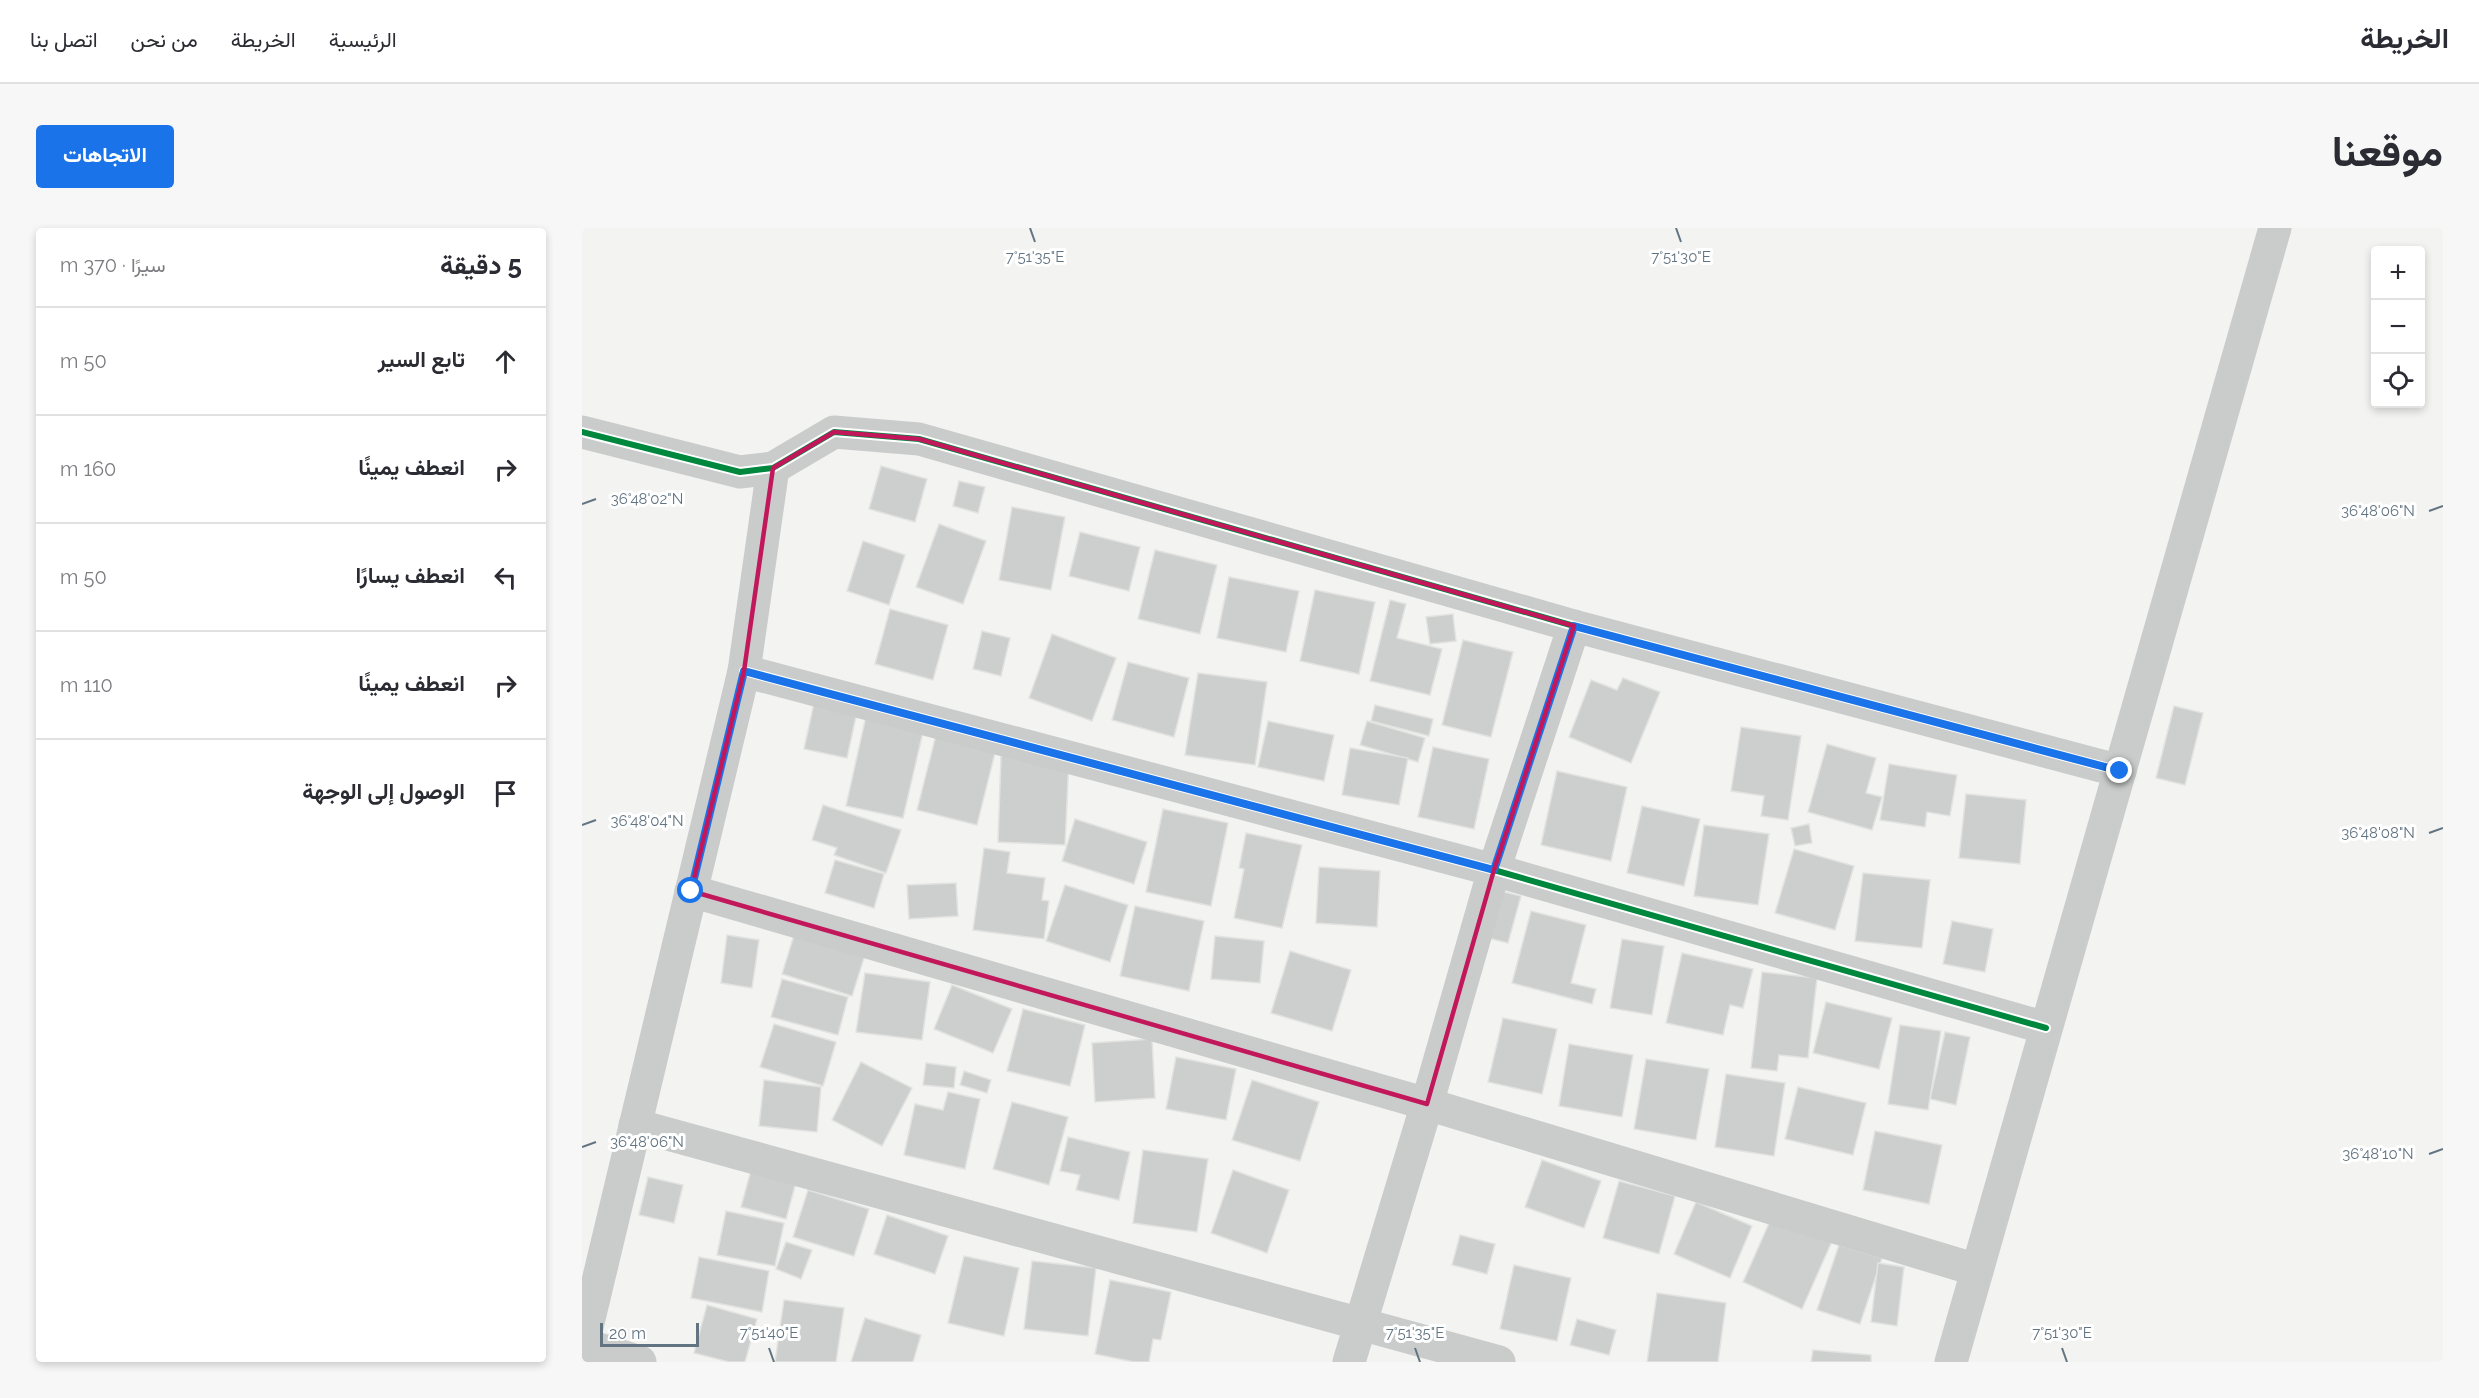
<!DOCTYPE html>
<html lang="ar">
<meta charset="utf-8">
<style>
:root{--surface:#fff;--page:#f7f7f7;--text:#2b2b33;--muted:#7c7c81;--line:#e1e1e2;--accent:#1a73e8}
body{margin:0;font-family:Raleway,Vazirmatn,sans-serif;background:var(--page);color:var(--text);direction:rtl}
.controls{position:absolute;right:18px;top:18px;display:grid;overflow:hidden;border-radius:6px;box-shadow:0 3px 9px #0003}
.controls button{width:54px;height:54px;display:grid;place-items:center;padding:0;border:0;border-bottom:2px solid var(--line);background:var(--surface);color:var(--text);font:30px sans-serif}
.scale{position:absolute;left:18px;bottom:15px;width:99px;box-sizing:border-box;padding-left:6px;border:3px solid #627482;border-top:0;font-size:16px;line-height:21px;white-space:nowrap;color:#627482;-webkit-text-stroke:4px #fff;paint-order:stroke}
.stop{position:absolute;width:18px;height:18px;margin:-14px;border:4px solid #1a73e8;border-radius:50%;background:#fff}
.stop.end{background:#1a73e8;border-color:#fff;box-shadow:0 2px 6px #0008}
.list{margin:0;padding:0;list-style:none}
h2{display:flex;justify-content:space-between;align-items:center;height:78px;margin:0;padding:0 24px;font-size:26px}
h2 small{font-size:20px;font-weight:400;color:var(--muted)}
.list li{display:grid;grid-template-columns:39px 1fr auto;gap:18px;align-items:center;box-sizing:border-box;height:108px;padding:0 24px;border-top:2px solid var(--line)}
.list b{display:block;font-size:22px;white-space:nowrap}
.list em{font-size:20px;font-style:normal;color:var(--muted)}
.icon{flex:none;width:33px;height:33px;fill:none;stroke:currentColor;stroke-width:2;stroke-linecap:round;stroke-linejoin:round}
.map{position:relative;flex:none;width:1861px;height:1134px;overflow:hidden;direction:ltr;border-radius:6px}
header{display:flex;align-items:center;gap:36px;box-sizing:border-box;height:84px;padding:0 30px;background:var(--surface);border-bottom:2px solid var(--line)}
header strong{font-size:28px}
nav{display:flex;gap:33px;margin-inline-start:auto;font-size:21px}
.intro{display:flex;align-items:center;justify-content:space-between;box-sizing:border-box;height:144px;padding:0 36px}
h1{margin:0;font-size:42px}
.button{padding:15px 27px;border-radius:6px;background:var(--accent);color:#fff;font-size:21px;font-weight:700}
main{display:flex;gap:36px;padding:0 36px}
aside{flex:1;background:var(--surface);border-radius:6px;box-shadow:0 3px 9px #0003}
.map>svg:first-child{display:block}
</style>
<header>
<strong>الخريطة</strong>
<nav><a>الرئيسية</a><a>الخريطة</a><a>من نحن</a><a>اتصل بنا</a></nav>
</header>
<div class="intro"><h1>موقعنا</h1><a class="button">الاتجاهات</a></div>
<main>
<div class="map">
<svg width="1861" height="1134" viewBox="0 0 1861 1134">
<rect width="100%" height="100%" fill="#f3f3f1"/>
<g fill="#cdcfcf" stroke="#e2e2e1" stroke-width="1.5">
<polygon points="299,238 345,251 333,294 287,281"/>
<polygon points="377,253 403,259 396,285 371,278"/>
<polygon points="430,279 483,289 469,362 417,352"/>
<polygon points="357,296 404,313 381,376 334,359"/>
<polygon points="498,304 558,319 547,363 487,348"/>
<polygon points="281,313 323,327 307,377 265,363"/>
<polygon points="573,322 635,337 618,406 556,391"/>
<polygon points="647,349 717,363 704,424 635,410"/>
<polygon points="733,362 793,374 777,446 718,433"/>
<polygon points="808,372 824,376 815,410 860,421 848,467 788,453"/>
<polygon points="308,381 366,397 351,452 293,436"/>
<polygon points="871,386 874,413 848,416 844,389"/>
<polygon points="400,403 428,410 419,448 391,441"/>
<polygon points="470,406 534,430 510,493 447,470"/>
<polygon points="881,412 931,424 909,509 860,497"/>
<polygon points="546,434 607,450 592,509 530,492"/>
<polygon points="616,445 685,454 673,537 603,527"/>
<polygon points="1041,450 1078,464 1049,535 987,509 1009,452 1035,462"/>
<polygon points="232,475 275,484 265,530 222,521"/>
<polygon points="793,477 851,491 847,508 789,493"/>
<polygon points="1592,478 1621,485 1603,557 1574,550"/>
<polygon points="286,479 344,491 321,590 264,578"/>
<polygon points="686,493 752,507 742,553 676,539"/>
<polygon points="785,493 843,510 836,534 778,517"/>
<polygon points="1159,499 1219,508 1206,592 1179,588 1182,568 1149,563"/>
<polygon points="354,507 414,521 395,597 335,582"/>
<polygon points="1245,516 1294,530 1284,565 1300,569 1290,602 1226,584"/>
<polygon points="851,519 907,531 892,601 836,589"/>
<polygon points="768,520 826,530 817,577 760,567"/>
<polygon points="419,528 487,531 483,617 416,614"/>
<polygon points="1307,536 1375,547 1368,588 1345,584 1343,599 1298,592"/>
<polygon points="975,543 1045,559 1029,633 959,617"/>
<polygon points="1384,566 1444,572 1438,636 1377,630"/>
<polygon points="241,577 319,602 304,645 252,627 255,620 230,612"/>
<polygon points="1060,578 1118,591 1102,658 1045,645"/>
<polygon points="581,581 646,595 629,678 564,664"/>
<polygon points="493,591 565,614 552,656 480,633"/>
<polygon points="1227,596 1230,615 1213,618 1209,600"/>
<polygon points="1122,597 1187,606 1176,677 1112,668"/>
<polygon points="664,605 720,617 700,700 652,690 662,641 657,640"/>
<polygon points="402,620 428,624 425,645 463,650 460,672 467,673 462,711 391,702"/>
<polygon points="1212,621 1272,638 1253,702 1193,685"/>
<polygon points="253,632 302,646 292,680 243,665"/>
<polygon points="737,639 798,643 795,699 734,695"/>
<polygon points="1281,645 1348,652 1340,720 1273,713"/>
<polygon points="374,655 376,688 327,691 325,657"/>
<polygon points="483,657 546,677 528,734 464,713"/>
<polygon points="898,658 939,668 926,715 886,705"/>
<polygon points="553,678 622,693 607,763 538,748"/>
<polygon points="949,683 1004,697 989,755 1014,761 1010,776 930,755"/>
<polygon points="1370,693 1411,701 1403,744 1361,736"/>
<polygon points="213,704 283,727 270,768 200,746"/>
<polygon points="145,707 177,712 170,760 139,755"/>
<polygon points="633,708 682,713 678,755 629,751"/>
<polygon points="1040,711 1082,718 1070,787 1028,780"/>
<polygon points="708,723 769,742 750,803 689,785"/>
<polygon points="1100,725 1171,741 1161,780 1148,777 1141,807 1084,795"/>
<polygon points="1180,744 1235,750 1226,830 1197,827 1195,843 1169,840"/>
<polygon points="283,745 348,754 340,812 274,804"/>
<polygon points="200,751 266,769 256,807 189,789"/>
<polygon points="370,757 430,781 411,825 352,801"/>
<polygon points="1244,774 1310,790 1297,841 1231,825"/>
<polygon points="441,781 503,797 488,858 425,843"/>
<polygon points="921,790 975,801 960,866 906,854"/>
<polygon points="192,796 254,814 241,858 178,839"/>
<polygon points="1318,797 1359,803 1346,882 1306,876"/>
<polygon points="1363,804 1388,809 1374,877 1348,871"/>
<polygon points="570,811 573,870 513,874 510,815"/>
<polygon points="987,816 1051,827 1040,889 977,878"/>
<polygon points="594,829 654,841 644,892 584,881"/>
<polygon points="1064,831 1127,841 1114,912 1052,901"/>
<polygon points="279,834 330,860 300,918 250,892"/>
<polygon points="344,835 374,839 372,860 341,857"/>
<polygon points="382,843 409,852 405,865 378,857"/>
<polygon points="1144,846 1203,855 1192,928 1133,919"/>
<polygon points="182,852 239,859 235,904 177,898"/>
<polygon points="670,852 737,874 718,933 650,912"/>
<polygon points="1216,859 1284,875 1271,927 1203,911"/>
<polygon points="366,864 398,871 383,941 322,927 333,876 361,882"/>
<polygon points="430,874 486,889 467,957 411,941"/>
<polygon points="1293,903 1360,917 1347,976 1281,962"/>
<polygon points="486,909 548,924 537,972 494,962 498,947 478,943"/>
<polygon points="561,922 626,931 615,1004 551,995"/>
<polygon points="960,932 1019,953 1002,1000 943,979"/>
<polygon points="171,935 216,947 204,991 159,979"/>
<polygon points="651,942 707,962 685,1025 629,1005"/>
<polygon points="66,949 101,957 92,995 57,987"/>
<polygon points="1037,953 1093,968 1077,1026 1021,1010"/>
<polygon points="226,962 287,981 272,1028 211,1009"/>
<polygon points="1114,974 1170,998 1148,1050 1092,1026"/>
<polygon points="144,983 202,995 193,1038 135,1027"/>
<polygon points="1192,984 1251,1011 1220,1081 1161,1054"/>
<polygon points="305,987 366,1008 353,1046 292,1026"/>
<polygon points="878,1007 913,1016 905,1046 870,1037"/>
<polygon points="204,1014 230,1022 219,1051 194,1041"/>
<polygon points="1257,1017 1300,1030 1278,1096 1235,1082"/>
<polygon points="382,1028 437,1040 422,1108 366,1095"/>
<polygon points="117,1029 187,1043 180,1084 109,1070"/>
<polygon points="450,1033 514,1040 506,1108 442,1101"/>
<polygon points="1296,1035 1322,1039 1315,1098 1289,1094"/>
<polygon points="932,1037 989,1050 975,1113 918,1101"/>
<polygon points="528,1052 589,1064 579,1112 571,1111 567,1134 552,1134 513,1126"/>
<polygon points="1075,1065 1144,1075 1136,1134 1065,1134"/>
<polygon points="202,1072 262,1080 254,1134 193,1134"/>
<polygon points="125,1077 175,1091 163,1134 147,1134 112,1125"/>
<polygon points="283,1090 339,1107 331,1134 269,1134"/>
<polygon points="995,1091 1034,1102 1027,1127 988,1117"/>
<polygon points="1231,1122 1289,1127 1289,1134 1229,1134"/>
</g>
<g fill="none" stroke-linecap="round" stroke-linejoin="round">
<g stroke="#cacccc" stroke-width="33">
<polyline points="0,204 158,244 191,240 252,204 337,211 992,398 1538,543"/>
<polyline points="162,443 912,642 1464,800"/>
<polyline points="109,663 845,876 1395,1042"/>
<polyline points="53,897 917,1134"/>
<polyline points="1,1116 58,1134"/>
<polyline points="0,1120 162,443 191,240"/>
<polyline points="767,1134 845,876 912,642 992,398"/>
<polyline points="1369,1134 1693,0"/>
</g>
<g stroke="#fff" stroke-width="10">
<g id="cycleway">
<polyline points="0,204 158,244 191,240 252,204 337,211 992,398 1538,543"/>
<polyline points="162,443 912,642 1464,800"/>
</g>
</g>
<use href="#cycleway" stroke="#00873e" stroke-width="6"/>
</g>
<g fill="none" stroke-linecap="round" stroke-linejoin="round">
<polyline stroke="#1a73e8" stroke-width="8" points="109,663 162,443 912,642 992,398 1538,543"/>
</g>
<path fill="none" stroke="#c2185b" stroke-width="4.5" stroke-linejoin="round" d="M252 204 337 211 992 398 912 642 845 876 109 663 162 443 191 240Z"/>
<path fill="none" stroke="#627482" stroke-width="2" d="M448 0 453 14M1094 0 1099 14M0 276 14 271M1847 283 1861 278M0 597 14 592M1847 605 1861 600M0 919 14 914M1847 926 1861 921M187 1120 192 1134M833 1120 838 1134M1480 1120 1485 1134"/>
<g font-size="15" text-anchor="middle" fill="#627482" stroke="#fff" stroke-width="6" stroke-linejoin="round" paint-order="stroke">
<text x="1099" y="34">7°51'30"E</text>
<text x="453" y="34">7°51'35"E</text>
<text x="65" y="276">36°48'02"N</text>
<text x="1796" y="288">36°48'06"N</text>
<text x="65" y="598">36°48'04"N</text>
<text x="1796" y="610">36°48'08"N</text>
<text x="65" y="919">36°48'06"N</text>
<text x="1796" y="931">36°48'10"N</text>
<text x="187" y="1110">7°51'40"E</text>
<text x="833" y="1110">7°51'35"E</text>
<text x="1480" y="1110">7°51'30"E</text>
</g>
</svg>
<div class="controls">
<button>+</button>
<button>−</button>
<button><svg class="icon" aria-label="locate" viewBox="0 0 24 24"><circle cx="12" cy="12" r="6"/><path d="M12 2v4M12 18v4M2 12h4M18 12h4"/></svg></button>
</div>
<div class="scale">20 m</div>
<div class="stop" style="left:109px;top:663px"></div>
<div class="stop end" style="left:1538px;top:543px"></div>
</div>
<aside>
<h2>5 دقيقة<small>سيرًا · 370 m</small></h2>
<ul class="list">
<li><svg class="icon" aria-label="ahead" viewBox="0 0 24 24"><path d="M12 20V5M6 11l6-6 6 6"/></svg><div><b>تابع السير</b></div><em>50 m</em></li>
<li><svg class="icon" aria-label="right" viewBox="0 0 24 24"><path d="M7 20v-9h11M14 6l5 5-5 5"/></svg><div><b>انعطف يمينًا</b></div><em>160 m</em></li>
<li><svg class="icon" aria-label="left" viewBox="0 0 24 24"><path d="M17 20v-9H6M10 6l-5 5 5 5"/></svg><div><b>انعطف يسارًا</b></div><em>50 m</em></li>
<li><svg class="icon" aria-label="right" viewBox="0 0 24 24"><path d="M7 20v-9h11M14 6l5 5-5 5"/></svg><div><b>انعطف يمينًا</b></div><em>110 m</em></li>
<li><svg class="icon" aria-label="arrive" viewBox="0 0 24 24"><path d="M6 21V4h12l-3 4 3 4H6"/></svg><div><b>الوصول إلى الوجهة</b></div></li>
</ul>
</aside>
</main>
